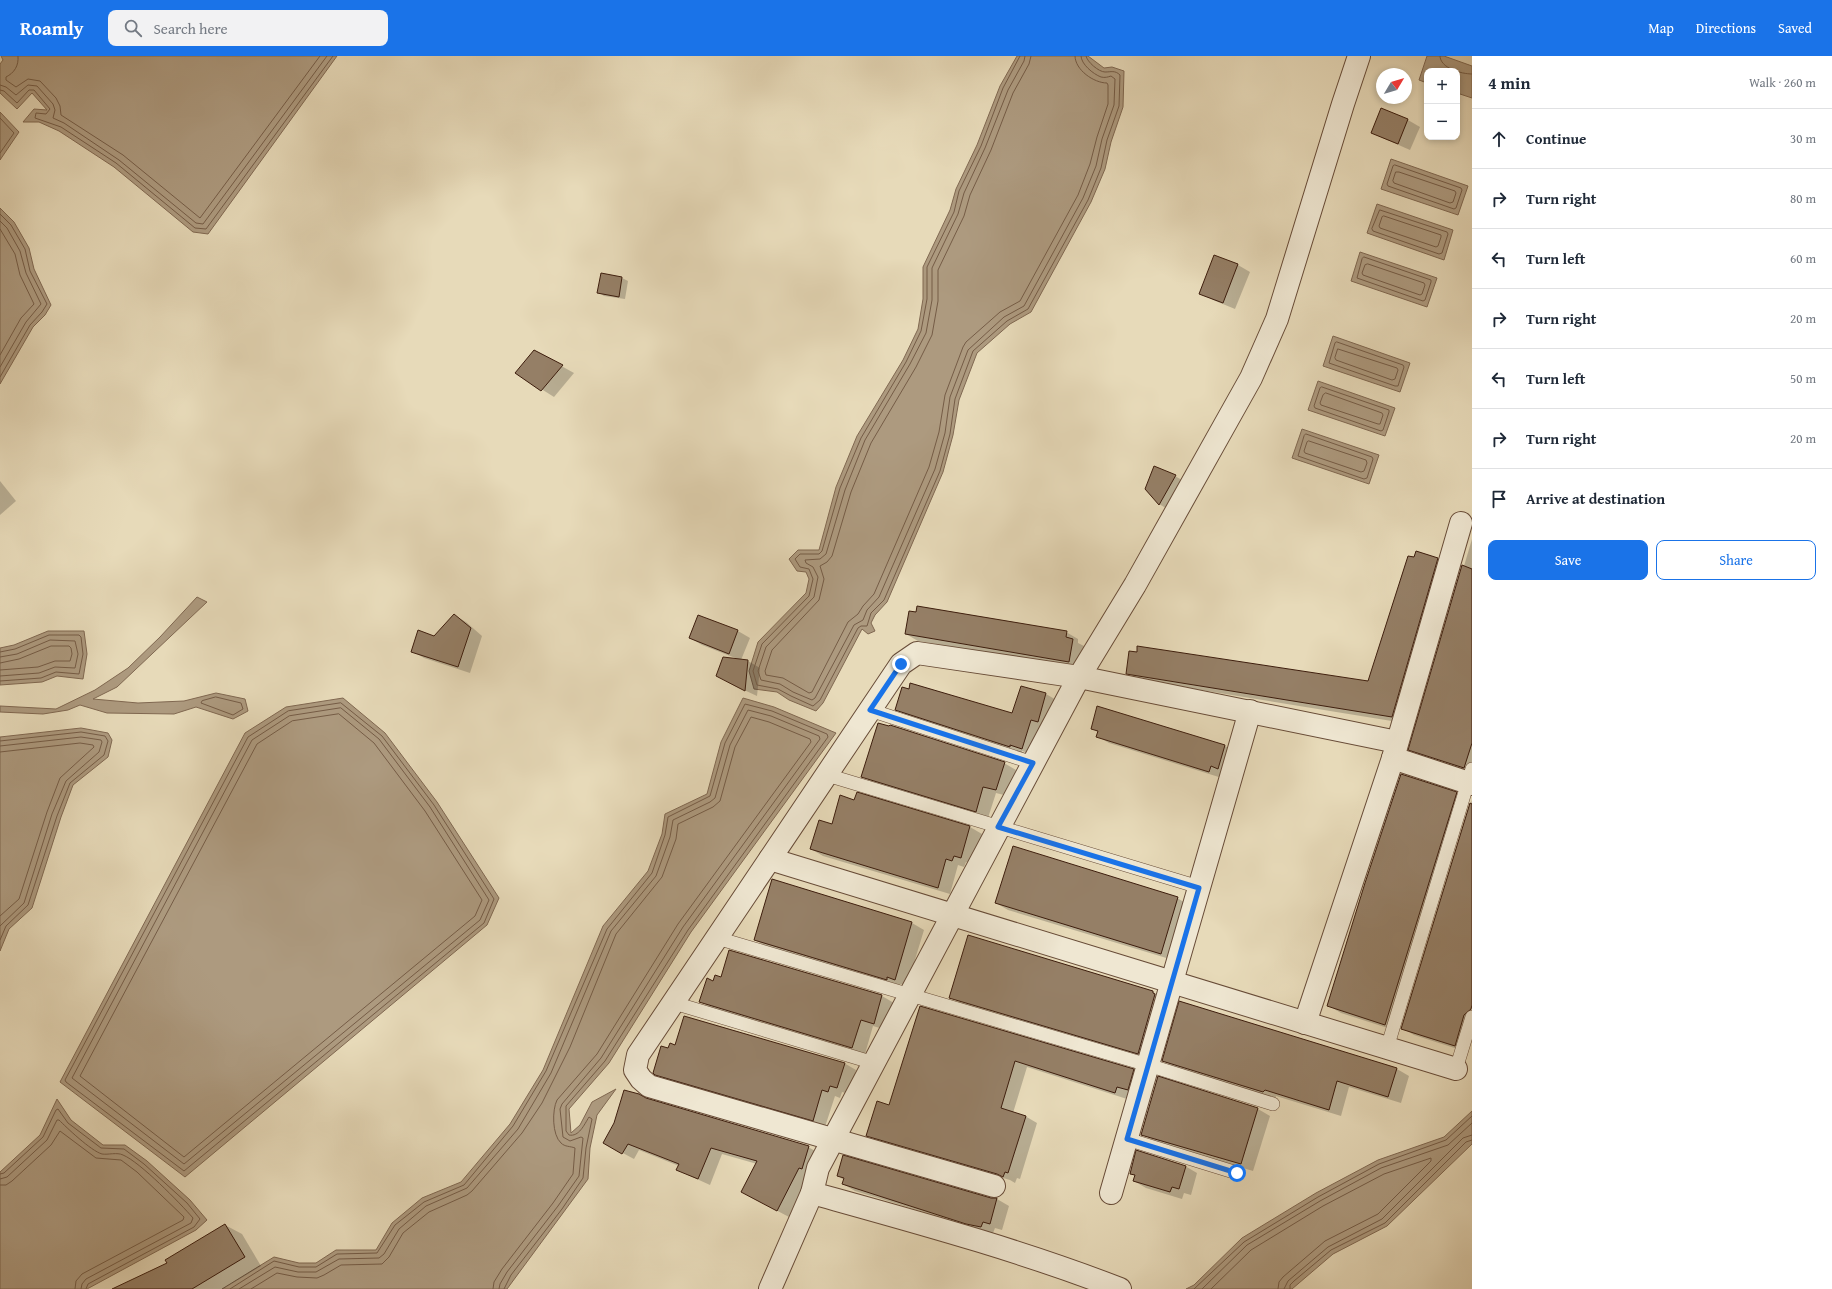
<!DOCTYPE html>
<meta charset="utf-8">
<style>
:root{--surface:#fff;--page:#f2f2f3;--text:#1f2937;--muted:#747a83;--line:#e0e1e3;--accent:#1a73e8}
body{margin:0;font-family:"Gentium Book Plus",serif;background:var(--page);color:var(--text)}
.controls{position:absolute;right:12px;top:12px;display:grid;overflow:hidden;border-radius:8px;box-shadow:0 2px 6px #0003}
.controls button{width:36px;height:36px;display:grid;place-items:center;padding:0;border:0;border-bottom:1px solid var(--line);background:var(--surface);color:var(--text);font:20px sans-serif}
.compass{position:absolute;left:1376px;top:12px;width:36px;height:36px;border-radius:50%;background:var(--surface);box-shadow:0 2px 6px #0003;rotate:52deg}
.stop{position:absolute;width:12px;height:12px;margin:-9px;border:3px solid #1a73e8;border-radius:50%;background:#fff}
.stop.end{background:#1a73e8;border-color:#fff;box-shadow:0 1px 4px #0008}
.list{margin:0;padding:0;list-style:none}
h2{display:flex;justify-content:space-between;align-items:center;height:52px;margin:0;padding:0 16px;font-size:17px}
h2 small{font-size:13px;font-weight:400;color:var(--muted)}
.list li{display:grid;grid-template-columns:26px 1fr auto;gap:12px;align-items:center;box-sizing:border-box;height:60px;padding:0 16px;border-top:1px solid var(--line)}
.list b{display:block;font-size:15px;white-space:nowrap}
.list em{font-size:13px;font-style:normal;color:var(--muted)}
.actions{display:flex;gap:8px;padding:12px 16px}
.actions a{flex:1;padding:9px 0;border:1px solid var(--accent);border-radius:8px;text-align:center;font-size:14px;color:var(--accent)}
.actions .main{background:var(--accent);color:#fff}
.icon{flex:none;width:22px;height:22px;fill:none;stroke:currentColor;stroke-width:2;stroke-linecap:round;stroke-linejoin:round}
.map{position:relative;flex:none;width:1472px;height:1233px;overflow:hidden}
header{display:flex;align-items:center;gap:24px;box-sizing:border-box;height:56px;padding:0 20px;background:var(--accent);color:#fff}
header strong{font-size:19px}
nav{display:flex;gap:22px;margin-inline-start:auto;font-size:14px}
.search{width:280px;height:36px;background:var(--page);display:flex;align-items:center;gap:10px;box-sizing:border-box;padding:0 14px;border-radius:8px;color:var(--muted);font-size:15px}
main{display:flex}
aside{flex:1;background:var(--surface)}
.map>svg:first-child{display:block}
</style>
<header>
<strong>Roamly</strong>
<div class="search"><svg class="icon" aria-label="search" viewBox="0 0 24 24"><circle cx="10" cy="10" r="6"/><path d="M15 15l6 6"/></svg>Search here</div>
<nav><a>Map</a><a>Directions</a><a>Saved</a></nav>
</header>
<main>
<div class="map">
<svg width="1472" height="1233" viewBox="0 0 1472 1233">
<rect width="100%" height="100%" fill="#e7dab9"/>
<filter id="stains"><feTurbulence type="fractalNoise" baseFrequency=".005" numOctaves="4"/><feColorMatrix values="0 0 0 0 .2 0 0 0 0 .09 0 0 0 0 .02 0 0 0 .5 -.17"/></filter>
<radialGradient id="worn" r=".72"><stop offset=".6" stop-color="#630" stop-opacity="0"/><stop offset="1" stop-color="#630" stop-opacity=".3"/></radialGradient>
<g fill="#ad9a7f" stroke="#806851">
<polygon points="1,0 337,0 208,178 193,176 114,111 59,75 39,66 23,66 34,53 47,54 32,37 17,53 0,37 0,8 3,4"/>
<polygon points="1017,0 1088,0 1104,12 1112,11 1124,15 1123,51 1111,86 1105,113 1091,146 1031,256 1010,268 977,297 959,344 953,379 943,416 887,546 875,559 871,567 875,575 868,578 862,573 823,647 816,655 789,644 777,636 754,633 749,615 758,586 806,537 809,523 806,516 797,515 789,503 798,494 819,494 836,431 857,380 903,304 918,273 923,243 923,211 950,154 956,133 977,89 1000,30"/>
<polygon points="1427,0 1444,0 1472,10 1472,42 1457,37 1457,15 1427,15 1427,27 1419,24"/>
<polygon points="0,56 19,76 0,104"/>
<polygon points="1391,103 1468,130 1458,159 1381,133"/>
<polygon points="1377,148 1453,174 1444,204 1367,177"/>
<polygon points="0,152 14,166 29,192 34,213 51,249 45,259 33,271 0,328"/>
<polygon points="1360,196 1437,222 1427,251 1351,225"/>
<polygon points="1333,280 1410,307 1400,336 1323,310"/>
<polygon points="1318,325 1395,352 1385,380 1308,354"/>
<polygon points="1302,373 1379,399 1369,428 1292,402"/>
<polygon points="197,541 207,546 117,631 93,643 138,647 184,645 216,637 245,643 248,655 233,663 196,651 174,658 107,657 80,649 68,654 43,658 0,656 0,650 56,653 95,634 128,612 160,581"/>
<polygon points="48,575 84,575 87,598 83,623 57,620 42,626 0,629 0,592 14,589"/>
<polygon points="343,642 385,677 437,746 499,842 487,869 185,1121 60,1026 245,677 286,651"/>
<polygon points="743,642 774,651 836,677 691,876 609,1007 569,1053 571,1077 580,1069 592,1046 616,1033 597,1059 590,1092 588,1123 507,1233 222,1233 274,1201 299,1207 316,1207 336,1194 376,1194 392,1167 422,1142 461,1126 510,1068 543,1014 603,870 648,815 662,778 665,758 707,738 721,686"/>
<polygon points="81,672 108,677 112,684 108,701 73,729 61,761 32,852 9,873 0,895 0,681"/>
<polygon points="57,1043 71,1064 103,1089 125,1089 147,1105 190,1144 207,1164 196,1174 87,1233 0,1233 0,1116 40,1079"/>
<polygon points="1472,1055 1472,1088 1387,1170 1333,1198 1292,1233 1186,1233 1194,1229 1242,1182 1316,1137 1378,1104 1444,1081"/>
</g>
<g fill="#0003">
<polygon points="1408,64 1420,71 1410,94 1385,83 1373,77"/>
<polygon points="1215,200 1238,209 1250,216 1235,253 1213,244 1201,237"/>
<polygon points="602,218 622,222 628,225 625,243 604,240 598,236"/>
<polygon points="534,295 574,317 554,341 516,317"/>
<polygon points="1175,420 1187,427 1171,455 1159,448"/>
<polygon points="0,425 16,445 0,459"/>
<polygon points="1472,483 1472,717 1422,700 1410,693"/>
<polygon points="1438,503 1450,510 1404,667 1139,624 1127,617 1369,627"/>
<polygon points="454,559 466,566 482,580 470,617 424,602 412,595 434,581"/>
<polygon points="738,575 750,582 741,604 748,605 760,612 757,640 729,627 738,603 702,589 690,582"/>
<polygon points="1066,576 1078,583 1078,587 1084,590 1081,612 918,585 906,578"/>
<polygon points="1021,631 1046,638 1058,645 1034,699 1022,695 1022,697 908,660 896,653 1013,659"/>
<polygon points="1092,673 1225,690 1237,697 1222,722 1109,687 1097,680 1098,676"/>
<polygon points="1004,707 1016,714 1008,740 996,737 988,762 874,727 862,720"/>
<polygon points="1456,737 1468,744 1397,975 1341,957 1329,950"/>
<polygon points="857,738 970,771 982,778 973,808 966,806 964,811 958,809 950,838 823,800 811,793 855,745"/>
<polygon points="1472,744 1472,979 1467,996 1414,979 1402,972"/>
<polygon points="773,824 912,867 924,874 907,930 900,928 899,930 767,891 755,884"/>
<polygon points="1177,842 1189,849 1173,904 1008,854 996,847"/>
<polygon points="730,895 882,940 894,947 886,974 873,970 865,998 713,953 701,946 714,926 722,922"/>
<polygon points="1124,927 1153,936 1165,943 1150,1004 962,948 950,941"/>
<polygon points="921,951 1133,1014 1145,1021 1127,1043 1027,1011 1013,1057 1025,1060 1037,1067 1020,1123 1017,1122 1015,1127 1010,1124 879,1086 867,1079 890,1051"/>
<polygon points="676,990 844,1007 856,1014 849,1038 842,1036 840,1042 835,1040 825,1071 666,1023 654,1016 668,994"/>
<polygon points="1163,1005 1397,1013 1409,1020 1401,1047 1349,1031 1341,1060 1276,1040 1275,1043 1175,1011"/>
<polygon points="646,1043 808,1091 819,1097 789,1161 742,1136 757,1108 722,1098 710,1129 677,1114 679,1110 639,1094 634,1103 604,1087"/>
<polygon points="1258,1053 1270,1060 1253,1115 1154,1085 1142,1078"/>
<polygon points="1185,1110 1197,1117 1191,1139 1184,1137 1182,1143 1146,1132 1134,1125 1135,1120 1131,1117"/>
<polygon points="838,1120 997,1143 1009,1150 1002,1174 995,1172 993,1177 855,1135 843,1128 844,1124"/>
<polygon points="225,1169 242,1178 261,1210 223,1233 134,1233 168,1207"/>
</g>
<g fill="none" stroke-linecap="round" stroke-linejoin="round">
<g stroke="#755c46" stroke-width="1">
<path d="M18 0C19 10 14 17 6 21V24L16 31 28 23 40 25 56 42 60 50 61 59 123 99 200 162 320 0"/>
<path d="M1020 0 1003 32 981 90 959 135 954 156 927 211V243L921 275 906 306 861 382 840 432 822 495 819 498H800L795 503 800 511 809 513 813 523 809 540 762 588 753 615 757 629 778 633 791 640 813 650 820 644 858 572 861 570H867L871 557 884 544 940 415 950 378 955 343 973 295 1007 265 1028 253 1088 144 1101 112 1107 84 1119 50 1120 19C1115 14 1111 16 1105 16 1099 16 1087 6 1086 0"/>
<path d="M1025 0 1024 5 1008 34 985 92 964 137 958 158 932 212V244L926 277 910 308 865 384 845 434 826 498 820 503 805 504 806 507 813 511 818 521 814 541 766 591 758 615 761 624 780 628 793 636 812 644 815 642 854 569 863 564 867 554 879 541 935 413 945 377 950 341 968 294 1004 261 1024 250 1083 142 1096 110 1102 83 1114 49 1115 23 1111 20C1108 21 1105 22 1101 21 1093 18 1081 8 1081 0"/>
<path d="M1031 0 1029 8 1013 37 991 94 970 139 964 160 938 214V245L932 279 916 311 871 387 851 436 832 500 827 506 820 510 824 523 819 544 772 594 765 615 766 619 783 622 809 637 812 636 848 566 858 558 863 550 874 538 929 411 939 376 945 339 963 291 966 286 1000 256 1020 245 1078 139 1090 108 1097 81 1108 48V29L1107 27C1094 27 1075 14 1075 0"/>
<path d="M1440 0C1440 12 1461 18 1472 18"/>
<polyline points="0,29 6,31 16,39 28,29 37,30 53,48 55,54 53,62 64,67 119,104 196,167 203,168 327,0"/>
<polyline points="0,34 4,35 17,47 29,34 34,34 50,53 46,58 36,57 35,62 61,71 116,107 195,172 206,173 333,0"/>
<polyline points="0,62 14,77 0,97"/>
<polygon points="1395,109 1461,132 1462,134 1456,152 1454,153 1388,130 1387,128 1393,110"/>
<polygon points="1396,116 1399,116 1455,135 1456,137 1453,146 1450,147 1394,127 1393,125"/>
<polygon points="1380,154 1447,176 1448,178 1442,197 1439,198 1373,175 1372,173"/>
<polyline points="0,158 11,169 25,193 30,215 47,248 42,256 30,269 0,321"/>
<polygon points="1384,160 1441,179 1441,181 1438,190 1436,191 1380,172 1379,170 1382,161"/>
<polyline points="0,165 7,172 20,195 26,217 41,248 26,266 0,311"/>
<polyline points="0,173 15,198 20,219 34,248 21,262 0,299"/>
<polygon points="1364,201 1431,224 1431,226 1425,244 1423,245 1357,222 1362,203"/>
<polygon points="1368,208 1424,227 1425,229 1422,238 1420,239 1363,219 1362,217 1365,209"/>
<polygon points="1337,286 1403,309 1404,311 1398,330 1395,330 1329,307 1335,287"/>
<polygon points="1338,293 1397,312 1398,314 1395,323 1392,324 1336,304 1335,302"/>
<polygon points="1322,331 1389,354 1389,356 1383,374 1381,375 1315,352 1314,350 1320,332"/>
<polygon points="1326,337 1382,357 1383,359 1380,368 1378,368 1321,349 1320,347 1323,339"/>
<polygon points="1306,378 1372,401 1373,403 1367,422 1364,423 1298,400 1304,380"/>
<polygon points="1309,385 1366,404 1367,407 1364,415 1361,416 1305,397 1304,395 1307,386"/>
<polyline points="0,596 15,593 49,579 79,579 81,581 83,598 79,618 56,616 41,622 0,625"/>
<polyline points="0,601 17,598 50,584 75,585 78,598 75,612 55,611 39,617 0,620"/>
<polyline points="0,607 19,603 51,590 69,590 71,592 72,598 70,605 55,605 38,611 0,614"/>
<polygon points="216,641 241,647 243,653 233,659 201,647 202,645"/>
<polygon points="341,647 382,680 434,749 494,843 484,867 184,1115 66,1026 65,1024 248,681 288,655"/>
<polygon points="341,652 379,683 430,751 489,844 480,864 184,1108 72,1022 252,684 289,660"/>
<polygon points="339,658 374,687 425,755 482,844 475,860 184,1101 80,1020 257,688 292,665"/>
<polyline points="0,685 81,676 105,680 108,685 104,699 70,727 57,760 28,849 6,870 0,884"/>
<polyline points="0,690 81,681 101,684 102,686 99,696 66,725 52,758 24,847 0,870"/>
<polyline points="0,696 80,687 93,689 94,691 60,722 47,756 19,843 0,860"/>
<polyline points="0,1118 4,1117 43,1081 56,1054 58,1053 68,1067 101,1092 124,1093 144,1108 187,1147 200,1163 194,1171 88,1228 86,1233"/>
<path d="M0 1123 7 1121 47 1084 57 1064H59C66 1071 91 1095 102 1098 108 1099 117 1096 123 1099 140 1106 180 1147 193 1162L191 1167 86 1223 82 1228 81 1233"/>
<polyline points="0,1129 6,1129 12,1125 51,1089 60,1075 96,1102 121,1104 137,1116 184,1161 183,1164 82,1218 76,1225 75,1233"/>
<path d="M230 1233 274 1205 299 1211H316L337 1198 377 1197 395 1169 424 1146 464 1129 513 1070 546 1015 607 873 652 817 665 779 668 761 710 740 725 687 745 648 772 655 827 678 828 681 688 874 605 1005 566 1050V1075L569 1079C579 1081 584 1069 589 1061L592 1063 586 1092 583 1122 562 1153 511 1219 504 1233"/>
<polyline points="239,1233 275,1211 298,1216 316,1216 339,1203 379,1202 384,1198 399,1173 426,1150 467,1132 518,1073 551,1017 611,875 656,820 670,781 673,764 710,746 715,742 730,689 748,654 771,660 819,680 820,683 683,871 601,1002 562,1048 560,1053 563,1081 570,1085 581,1081 583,1082 579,1120 558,1150 507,1216 500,1228 499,1233"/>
<path d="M251 1233 277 1217 297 1221 317 1222 324 1219 341 1209 382 1208 389 1201 403 1177 429 1156 467 1139 472 1135 522 1077 542 1047 570 991 616 878 662 821 676 783 678 768 713 751 720 745 735 691 751 661 769 666 810 683 811 686 678 868 597 998 557 1044C552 1054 552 1079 561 1087 565 1091 570 1090 575 1092L573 1118 553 1147 502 1213 494 1226 493 1233"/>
<polyline points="1194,1233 1244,1186 1318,1141 1379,1108 1446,1084 1472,1060"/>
<polyline points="1202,1233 1247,1189 1320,1145 1381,1112 1448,1089 1472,1067"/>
<polyline points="1211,1233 1251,1194 1323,1150 1384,1118 1431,1102 1431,1105 1378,1158 1325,1185 1283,1221 1279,1226 1278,1233"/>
<polyline points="1284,1233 1288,1225 1328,1191 1382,1163 1463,1082 1472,1079"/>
<polyline points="1290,1233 1290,1229 1294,1225 1331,1194 1385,1167 1466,1086 1472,1084"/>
</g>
</g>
<g fill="#957f66" stroke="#3d1d0d">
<polygon points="1381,52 1408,63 1398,88 1371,77"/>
<polygon points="1214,199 1238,208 1223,247 1199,238"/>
<polygon points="601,217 622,221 619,241 597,237"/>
<polygon points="534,294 563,309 541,335 515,317"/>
<polygon points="1154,410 1176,419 1159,449 1145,433"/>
<polygon points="1416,495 1438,502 1392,661 1126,618 1129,595 1137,596 1137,590 1368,625 1408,500 1414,501"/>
<polygon points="1462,509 1472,513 1472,687 1464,712 1408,694"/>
<polygon points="917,550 1067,575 1066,581 1073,583 1069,606 905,578 909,555 916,556"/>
<polygon points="454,558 471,572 458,611 411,596 418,574 434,580"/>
<polygon points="698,559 738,574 729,598 689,582"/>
<polygon points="723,601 748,604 745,635 716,620"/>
<polygon points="910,627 1012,657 1021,630 1046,637 1038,666 1031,664 1022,693 1010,689 1010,691 895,654 902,631 909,633"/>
<polygon points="1097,650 1225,689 1218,713 1211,710 1209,716 1096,681 1098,675 1091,673"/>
<polygon points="878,667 889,670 890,669 1005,706 996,734 983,731 976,756 861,721"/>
<polygon points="1401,718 1457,736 1385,969 1327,950 1365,827"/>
<polygon points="857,736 970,770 961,802 954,800 952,805 946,803 938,832 810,793 819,764 832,768 840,739 854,744"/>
<polygon points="1470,747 1472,748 1472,949 1471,953 1464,959 1455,990 1401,973"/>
<polygon points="1013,790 1178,841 1161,898 995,847"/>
<polygon points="772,823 912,866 895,924 887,921 887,924 754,884"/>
<polygon points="968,879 1153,935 1153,937 1155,938 1138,998 949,942"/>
<polygon points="729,894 882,939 874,968 861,964 852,992 699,946 707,922 713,925 715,919 721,921"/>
<polygon points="1179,945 1397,1012 1388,1041 1337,1025 1329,1054 1265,1034 1263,1036 1162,1005"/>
<polygon points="920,950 1134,1013 1128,1034 1117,1031 1115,1037 1015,1005 1001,1052 1026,1060 1008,1117 1005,1116 1003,1121 997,1118 866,1080 877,1045 889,1049"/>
<polygon points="684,960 845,1007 837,1032 830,1030 828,1036 822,1034 813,1065 655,1019 653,1017 661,990 668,992 670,987 675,989"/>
<polygon points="1158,1020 1258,1052 1241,1108 1141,1079"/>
<polygon points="624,1034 639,1038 646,1042 809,1090 802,1113 799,1112 777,1155 741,1136 757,1105 711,1092 698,1123 676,1114 679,1108 628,1088 622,1098 603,1087 614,1067"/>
<polygon points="1136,1094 1186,1110 1179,1133 1172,1131 1170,1136 1133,1125 1135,1119 1130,1118"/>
<polygon points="843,1099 991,1142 997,1142 990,1168 983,1166 981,1171 966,1168 842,1128 844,1122 837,1120"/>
<polygon points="225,1168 245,1201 192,1233 112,1233 167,1207 165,1204"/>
</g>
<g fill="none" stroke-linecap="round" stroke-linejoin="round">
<g stroke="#684c38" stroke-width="14">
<g id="service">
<polyline points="870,654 1033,707"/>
<polyline points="827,719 1199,831"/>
<polyline points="717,882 1148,1009 1273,1048"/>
<polyline points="674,947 874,1007"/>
<polyline points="1387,992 1472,713"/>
<polyline points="1456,1013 1472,961"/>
<polyline points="1127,1083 1237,1117"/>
</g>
</g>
<g stroke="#684c38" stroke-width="24">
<g id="minor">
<polyline points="1393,702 1472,728"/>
<polyline points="770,803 1456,1013"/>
<polyline points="1305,967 1393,702 1461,467"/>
<polyline points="994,1130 649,1030 641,1023 635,1014 638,999 901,608 917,597 1079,621 1397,686"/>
<path d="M812 1137C916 1166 1020 1194 1120 1233"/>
<polyline points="1111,1137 1250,655"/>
<polyline points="770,1233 812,1137 818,1112 1079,621 1135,529 1251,322 1277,263 1343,48 1359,0"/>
</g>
</g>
<use href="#service" stroke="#efe7d2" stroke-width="13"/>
<use href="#minor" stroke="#efe7d2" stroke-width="22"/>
</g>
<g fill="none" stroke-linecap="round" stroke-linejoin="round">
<polyline stroke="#1a73e8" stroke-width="5" points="901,608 870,654 1033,707 998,771 1199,832 1127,1083 1237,1117"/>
</g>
<rect width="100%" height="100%" filter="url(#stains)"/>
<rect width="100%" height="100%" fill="url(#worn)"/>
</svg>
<div class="controls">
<button>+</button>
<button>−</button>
</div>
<svg class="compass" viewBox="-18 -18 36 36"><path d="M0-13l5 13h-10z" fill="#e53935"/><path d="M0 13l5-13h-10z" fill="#747a83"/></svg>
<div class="stop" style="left:1237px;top:1117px"></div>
<div class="stop end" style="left:901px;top:608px"></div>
</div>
<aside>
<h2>4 min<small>Walk · 260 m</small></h2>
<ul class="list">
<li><svg class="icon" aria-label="ahead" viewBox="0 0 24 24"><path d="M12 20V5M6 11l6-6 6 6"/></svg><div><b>Continue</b></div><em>30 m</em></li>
<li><svg class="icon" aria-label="right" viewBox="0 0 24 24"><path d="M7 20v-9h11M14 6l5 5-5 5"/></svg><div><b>Turn right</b></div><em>80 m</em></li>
<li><svg class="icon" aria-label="left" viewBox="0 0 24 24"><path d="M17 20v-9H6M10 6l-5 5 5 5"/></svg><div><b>Turn left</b></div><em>60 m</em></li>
<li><svg class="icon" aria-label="right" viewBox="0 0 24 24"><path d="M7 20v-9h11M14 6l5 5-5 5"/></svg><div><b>Turn right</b></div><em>20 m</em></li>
<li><svg class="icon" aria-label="left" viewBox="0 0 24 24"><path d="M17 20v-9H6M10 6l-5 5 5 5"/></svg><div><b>Turn left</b></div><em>50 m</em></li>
<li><svg class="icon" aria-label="right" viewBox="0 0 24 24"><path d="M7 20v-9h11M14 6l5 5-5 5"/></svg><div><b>Turn right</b></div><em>20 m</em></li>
<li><svg class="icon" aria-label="arrive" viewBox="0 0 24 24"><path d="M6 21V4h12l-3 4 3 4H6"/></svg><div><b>Arrive at destination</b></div></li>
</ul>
<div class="actions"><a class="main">Save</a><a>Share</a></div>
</aside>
</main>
